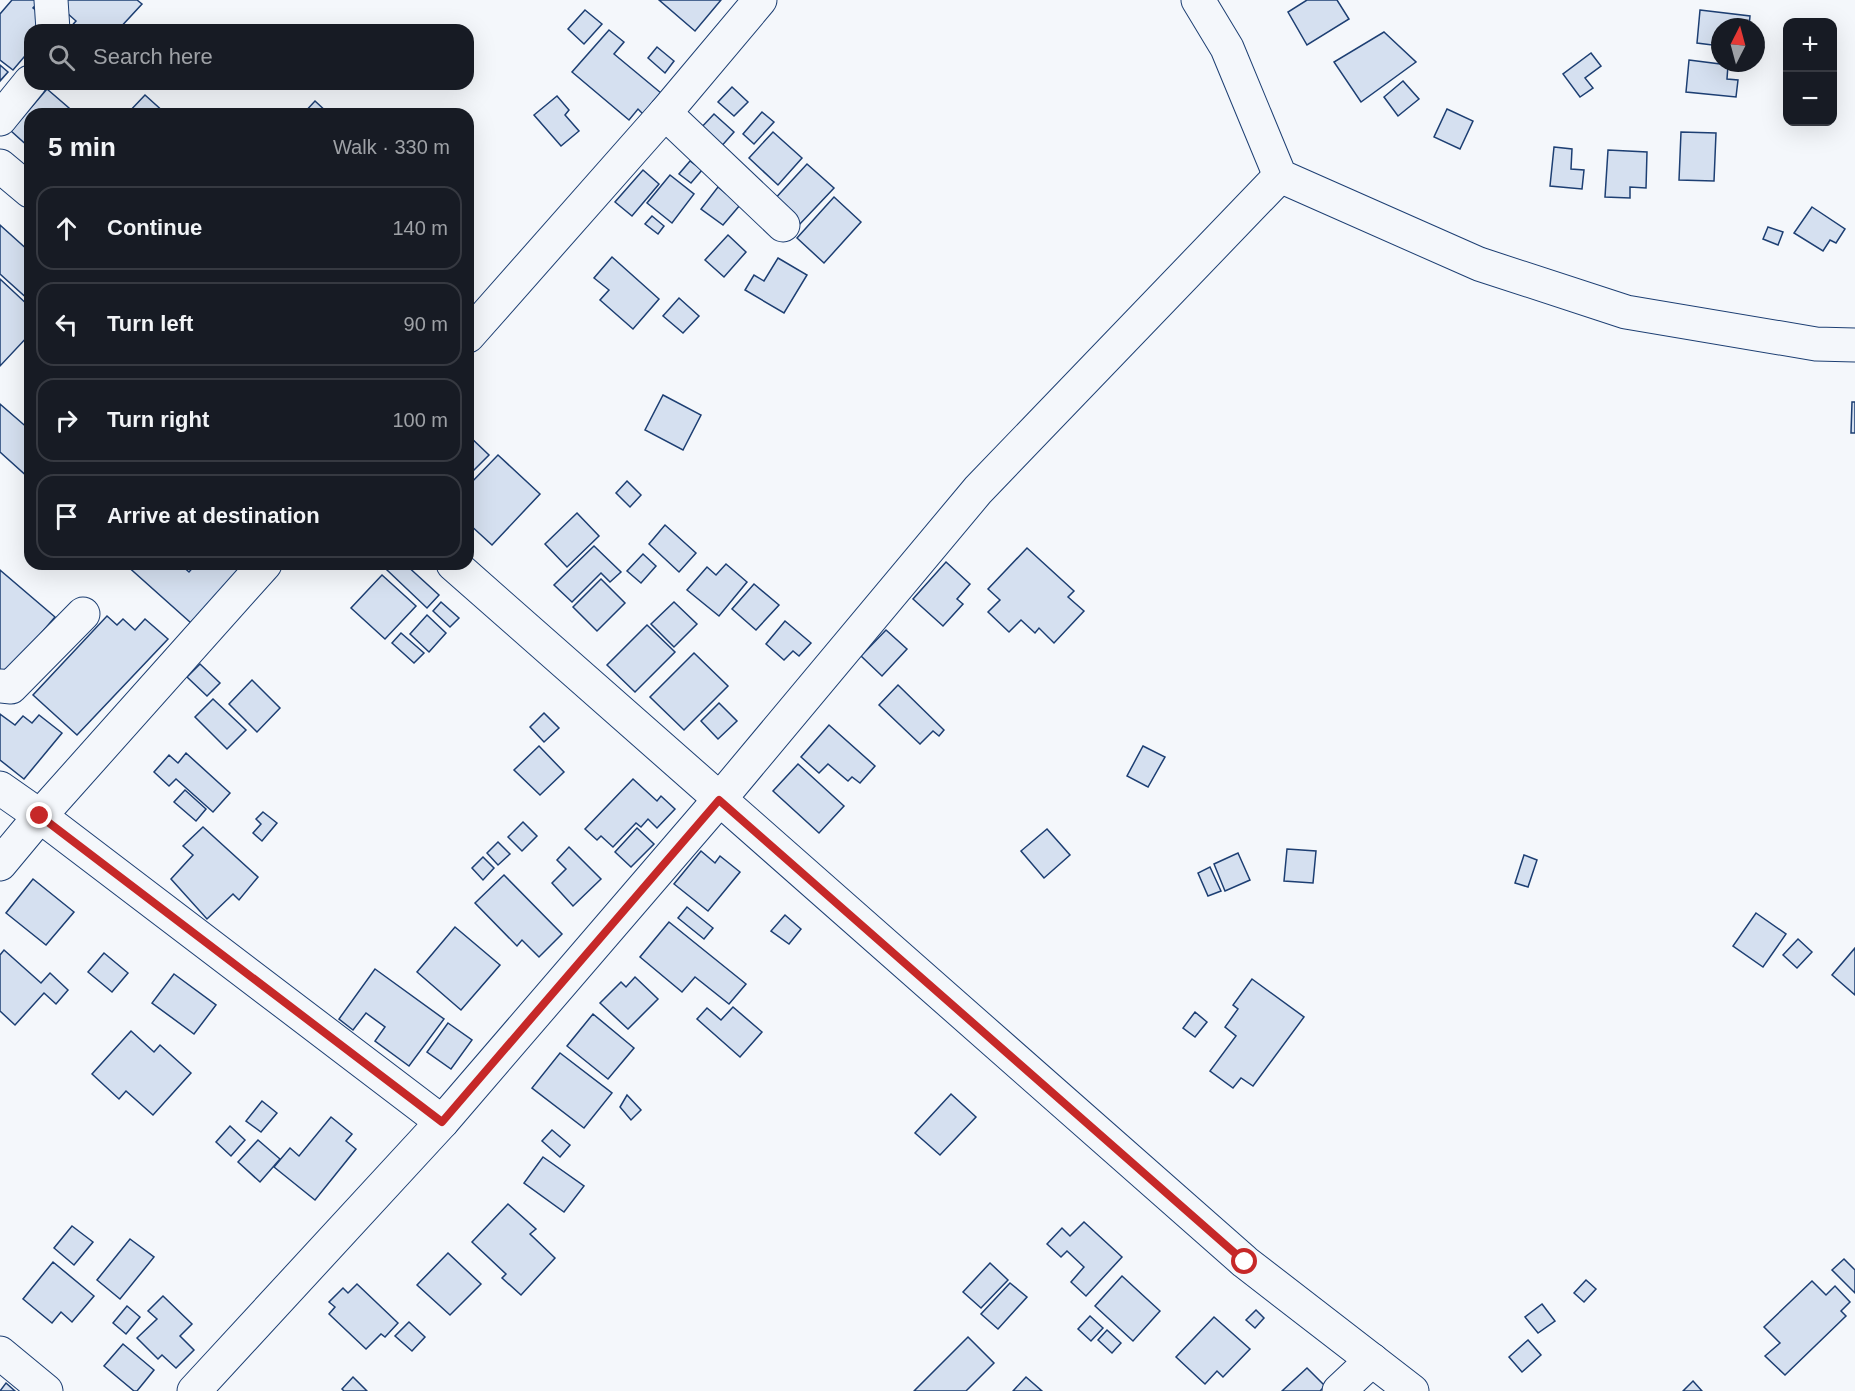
<!DOCTYPE html>
<meta charset="utf-8">
<style>
:root{--surface:#171b24;--page:#242831;--text:#f1f3f6;--muted:#9ea1a6;--line:#363941}
body{margin:0;font-family:Arial,sans-serif;background:var(--page);color:var(--text)}
.controls{position:absolute;right:18px;top:18px;display:grid;overflow:hidden;border-radius:12px;box-shadow:0 6px 24px #0002}
.controls button{width:54px;height:54px;display:grid;place-items:center;padding:0;border:0;border-bottom:2px solid var(--line);background:var(--surface);color:var(--text);font:30px sans-serif}
.compass{position:absolute;left:1711px;top:18px;width:54px;height:54px;border-radius:50%;background:var(--surface);box-shadow:0 6px 24px #0002;rotate:6deg}
.stop{position:absolute;width:18px;height:18px;margin:-14px;border:4px solid #c62828;border-radius:50%;background:#fff}
.stop.end{background:#c62828;border-color:#fff;box-shadow:0 2px 6px #0008}
.list{margin:0;padding:0;list-style:none}
h2{display:flex;justify-content:space-between;align-items:center;height:78px;margin:0;padding:0 24px;font-size:26px}
h2 small{font-size:20px;font-weight:400;color:var(--muted)}
.list li{display:grid;grid-template-columns:39px 1fr auto;gap:18px;align-items:center;box-sizing:border-box;height:84px;margin:0 12px 12px;padding:0 12px;border:2px solid var(--line);border-radius:18px}
.list b{display:block;font-size:22px;white-space:nowrap}
.list em{font-size:20px;font-style:normal;color:var(--muted)}
.icon{flex:none;width:33px;height:33px;fill:none;stroke:currentColor;stroke-width:2;stroke-linecap:round;stroke-linejoin:round}
.map{position:relative;flex:none;width:1855px;height:1391px;overflow:hidden}
.search{position:absolute;background:var(--surface);box-shadow:0 6px 24px #0002;left:24px;top:24px;width:450px;height:66px;display:flex;align-items:center;gap:15px;box-sizing:border-box;padding:0 21px;border-radius:18px;color:var(--muted);font-size:22px}
.panel{position:absolute;background:var(--surface);box-shadow:0 6px 24px #0002;left:24px;top:108px;width:450px;height:462px;border-radius:18px}
.map>svg:first-child{display:block}
</style>
<div class="map">
<svg width="1855" height="1391" viewBox="0 0 1855 1391">
<rect width="100%" height="100%" fill="#f4f7fb"/>
<g fill="#d5e0f0" stroke="#1d3f73" stroke-width="1.5">
<polygon points="12,0 40,0 33,8 44,17 35,27 39,30 30,30 30,50 13,70 0,60 0,14"/>
<polygon points="62,0 137,0 142,4 118,30 68,30 76,21 58,5"/>
<polygon points="659,0 721,0 695,31"/>
<polygon points="1307,0 1337,0 1349,19 1307,45 1288,12"/>
<polygon points="585,10 602,24 584,44 568,29"/>
<polygon points="1700,10 1750,16 1749,27 1720,27 1720,46 1697,43"/>
<polygon points="609,30 624,42 614,54 661,93 643,114 638,109 629,120 572,72"/>
<polygon points="1384,32 1416,62 1361,102 1334,62"/>
<polygon points="657,47 674,61 665,73 648,58"/>
<polygon points="1591,53 1601,66 1585,78 1593,88 1580,97 1563,74"/>
<polygon points="1689,60 1728,65 1727,79 1738,80 1736,97 1686,92"/>
<polygon points="0,65 8,72 0,81"/>
<polygon points="1403,81 1419,99 1398,116 1384,97"/>
<polygon points="732,87 748,102 734,116 718,102"/>
<polygon points="47,89 76,114 30,114 30,148 11,131"/>
<polygon points="145,95 166,114 127,114"/>
<polygon points="557,96 569,110 565,115 579,131 561,146 534,115"/>
<polygon points="315,101 329,114 303,114"/>
<polygon points="1447,109 1473,121 1460,149 1434,137"/>
<polygon points="762,112 774,122 754,144 743,134"/>
<polygon points="714,114 734,132 719,149 699,130"/>
<polygon points="773,132 802,158 778,185 749,158"/>
<polygon points="1681,132 1716,133 1714,181 1679,180"/>
<polygon points="1554,147 1572,149 1571,169 1584,170 1582,189 1550,186"/>
<polygon points="1608,150 1647,152 1646,188 1630,187 1630,198 1605,197"/>
<polygon points="690,161 702,170 691,183 679,174"/>
<polygon points="807,164 834,188 798,226 772,202"/>
<polygon points="643,170 659,184 632,216 615,202"/>
<polygon points="670,175 694,194 672,223 647,203"/>
<polygon points="718,187 740,205 723,225 701,209"/>
<polygon points="834,197 861,222 824,263 797,238"/>
<polygon points="1812,207 1845,229 1836,243 1830,240 1823,251 1794,233"/>
<polygon points="652,216 664,226 658,234 645,224"/>
<polygon points="0,225 30,252 30,301 0,274"/>
<polygon points="1768,227 1783,232 1778,245 1763,239"/>
<polygon points="728,235 746,252 724,277 705,260"/>
<polygon points="612,257 659,299 633,329 600,300 609,290 594,278"/>
<polygon points="778,258 807,275 784,313 745,290 754,275 764,281"/>
<polygon points="0,279 30,307 30,334 0,366"/>
<polygon points="679,298 699,316 683,333 663,316"/>
<polygon points="663,395 701,415 683,450 645,430"/>
<polygon points="1852,402 1855,402 1855,433 1851,433"/>
<polygon points="0,404 30,430 30,479 0,452"/>
<polygon points="468,435 489,455 468,476"/>
<polygon points="498,455 540,494 492,545 468,523 468,486"/>
<polygon points="627,481 641,495 630,507 616,493"/>
<polygon points="577,513 599,536 567,567 545,544"/>
<polygon points="665,525 696,553 679,572 649,544"/>
<polygon points="594,546 621,572 610,582 601,573 572,602 554,585"/>
<polygon points="1027,548 1074,591 1068,597 1084,611 1054,643 1039,628 1035,633 1021,620 1009,632 988,612 1000,600 988,589"/>
<polygon points="643,554 656,566 641,583 627,571"/>
<polygon points="946,562 970,584 957,599 963,604 943,626 913,599"/>
<polygon points="125,564 180,564 189,572 196,564 244,564 191,623"/>
<polygon points="393,564 405,564 439,595 427,608 387,570"/>
<polygon points="726,564 747,582 719,616 687,590 707,567 716,575"/>
<polygon points="0,570 55,617 3,678 0,676"/>
<polygon points="382,575 416,606 385,639 351,608"/>
<polygon points="601,579 625,603 597,631 573,607"/>
<polygon points="754,584 779,605 756,630 732,609"/>
<polygon points="441,602 459,618 450,627 433,611"/>
<polygon points="674,602 697,624 674,647 651,624"/>
<polygon points="427,615 446,633 429,652 410,634"/>
<polygon points="107,616 117,625 123,619 135,630 145,619 168,639 77,735 33,695"/>
<polygon points="785,621 811,643 799,656 793,651 784,660 766,644"/>
<polygon points="647,625 675,652 635,692 607,665"/>
<polygon points="886,630 907,649 882,676 861,656"/>
<polygon points="401,633 424,653 414,663 392,643"/>
<polygon points="694,653 728,686 684,730 650,697"/>
<polygon points="200,664 220,683 207,696 187,677"/>
<polygon points="252,680 280,708 257,732 229,704"/>
<polygon points="898,685 944,730 939,736 933,731 920,744 879,705"/>
<polygon points="213,699 246,730 227,749 195,717"/>
<polygon points="719,703 737,721 718,739 701,721"/>
<polygon points="544,713 559,728 544,742 530,727"/>
<polygon points="0,714 15,725 23,716 32,723 39,715 62,733 24,779 0,760"/>
<polygon points="829,725 875,766 860,783 852,777 848,781 828,764 819,773 801,757"/>
<polygon points="539,746 564,772 540,795 514,770"/>
<polygon points="1143,746 1165,757 1148,787 1127,776"/>
<polygon points="186,753 230,793 213,812 176,779 169,786 154,772 169,755 178,763"/>
<polygon points="798,764 844,806 819,833 773,791"/>
<polygon points="633,779 657,801 661,796 675,809 657,828 648,819 641,827 636,823 613,847 601,836 597,840 585,829"/>
<polygon points="185,790 206,809 196,821 174,802"/>
<polygon points="263,812 277,823 262,841 253,833 261,824 256,819"/>
<polygon points="523,822 537,836 522,851 508,837"/>
<polygon points="203,827 258,877 239,900 233,894 207,919 171,879 193,855 183,846"/>
<polygon points="637,828 654,844 631,867 615,852"/>
<polygon points="1047,829 1070,855 1044,878 1021,851"/>
<polygon points="498,842 510,854 498,865 487,853"/>
<polygon points="569,847 601,879 573,906 552,883 566,869 557,860"/>
<polygon points="1287,849 1316,851 1313,883 1284,881"/>
<polygon points="701,851 715,863 720,856 740,872 708,911 674,884"/>
<polygon points="1238,853 1250,880 1225,891 1214,864"/>
<polygon points="1524,855 1537,860 1528,887 1515,883"/>
<polygon points="483,857 494,868 483,880 472,868"/>
<polygon points="1210,867 1221,891 1208,896 1198,873"/>
<polygon points="504,875 562,934 539,957 522,940 517,946 475,903"/>
<polygon points="33,879 74,912 46,945 6,913"/>
<polygon points="687,907 713,928 704,939 678,918"/>
<polygon points="1756,913 1786,934 1763,967 1733,946"/>
<polygon points="785,915 801,929 789,944 771,931"/>
<polygon points="669,922 746,984 729,1004 695,977 682,992 640,957"/>
<polygon points="455,927 500,965 461,1010 417,972"/>
<polygon points="1798,939 1812,952 1797,968 1783,955"/>
<polygon points="1855,948 1855,995 1832,975"/>
<polygon points="4,950 41,983 50,973 68,990 56,1004 44,993 15,1025 0,1011 0,955"/>
<polygon points="104,953 128,973 112,992 88,972"/>
<polygon points="375,969 444,1019 409,1066 375,1041 385,1027 366,1013 353,1030 339,1019"/>
<polygon points="174,974 216,1005 194,1034 152,1003"/>
<polygon points="635,977 658,999 628,1029 600,1003 621,982 626,987"/>
<polygon points="1252,979 1304,1017 1253,1086 1241,1078 1233,1088 1210,1071 1236,1036 1225,1027 1238,1009 1233,1005"/>
<polygon points="733,1007 762,1032 740,1057 697,1019 707,1008 721,1020"/>
<polygon points="1195,1012 1207,1022 1195,1037 1183,1028"/>
<polygon points="593,1014 634,1048 608,1079 567,1046"/>
<polygon points="448,1023 472,1040 451,1069 427,1052"/>
<polygon points="131,1031 154,1052 160,1045 191,1073 153,1115 126,1091 119,1099 92,1074"/>
<polygon points="560,1053 612,1093 584,1128 532,1088"/>
<polygon points="951,1094 976,1117 940,1155 915,1133"/>
<polygon points="627,1095 641,1110 631,1120 620,1107"/>
<polygon points="262,1101 277,1113 261,1132 246,1121"/>
<polygon points="331,1117 352,1134 346,1141 356,1149 315,1200 274,1167 290,1148 299,1156"/>
<polygon points="230,1126 245,1140 231,1156 216,1142"/>
<polygon points="552,1130 570,1145 560,1157 542,1141"/>
<polygon points="258,1140 280,1159 260,1182 238,1162"/>
<polygon points="543,1157 584,1186 564,1212 524,1183"/>
<polygon points="508,1204 536,1229 530,1234 555,1258 521,1295 502,1278 506,1274 472,1242"/>
<polygon points="1084,1222 1122,1257 1086,1296 1071,1282 1084,1267 1067,1251 1061,1257 1047,1244 1062,1228 1070,1236"/>
<polygon points="72,1226 93,1242 74,1265 54,1248"/>
<polygon points="130,1239 154,1257 120,1299 97,1280"/>
<polygon points="448,1253 481,1284 450,1315 417,1285"/>
<polygon points="1844,1259 1855,1270 1855,1293 1832,1270"/>
<polygon points="53,1262 94,1296 72,1322 61,1312 52,1323 23,1299"/>
<polygon points="990,1263 1008,1280 981,1308 963,1292"/>
<polygon points="1122,1276 1160,1311 1133,1341 1095,1306"/>
<polygon points="1586,1280 1596,1289 1584,1302 1574,1293"/>
<polygon points="1812,1281 1826,1295 1835,1286 1850,1302 1841,1311 1846,1316 1785,1375 1765,1356 1780,1343 1764,1327"/>
<polygon points="1010,1283 1027,1297 998,1329 981,1314"/>
<polygon points="357,1284 398,1323 385,1337 381,1334 366,1349 329,1314 335,1307 329,1302 343,1288 348,1293"/>
<polygon points="163,1296 192,1324 180,1336 194,1350 176,1368 162,1355 158,1359 137,1338 157,1319 148,1311"/>
<polygon points="1542,1304 1555,1321 1538,1333 1525,1317"/>
<polygon points="127,1306 140,1317 126,1334 113,1323"/>
<polygon points="1256,1310 1264,1318 1255,1328 1246,1320"/>
<polygon points="1090,1316 1103,1328 1091,1341 1078,1329"/>
<polygon points="1214,1317 1250,1349 1223,1377 1217,1371 1205,1384 1176,1357"/>
<polygon points="409,1322 425,1337 412,1351 395,1336"/>
<polygon points="1107,1330 1121,1343 1112,1353 1098,1340"/>
<polygon points="968,1337 994,1363 966,1391 914,1391"/>
<polygon points="1528,1340 1541,1355 1522,1372 1509,1357"/>
<polygon points="123,1344 154,1370 137,1391 134,1391 104,1366"/>
<polygon points="1307,1368 1325,1386 1320,1391 1282,1391"/>
<polygon points="353,1377 367,1391 344,1391 342,1389"/>
<polygon points="1026,1377 1042,1391 1013,1391"/>
<polygon points="1693,1381 1702,1391 1683,1391"/>
<polygon points="6,1383 15,1391 0,1391"/>
</g>
<g fill="none" stroke-linecap="round" stroke-linejoin="round">
<g stroke="#1d3f73" stroke-width="35">
<g id="minor">
<polyline points="51,0 53,30"/>
<polyline points="1198,0 1227,48 1280,176 1479,264 1626,312 1816,344 1855,345"/>
<polyline points="665,113 783,225"/>
<polyline points="0,119 30,82"/>
<polyline points="468,336 665,113 760,0"/>
<polyline points="0,686 11,687 83,614"/>
<polyline points="0,788 40,816 442,1122"/>
<polyline points="0,864 40,816 265,564"/>
<polyline points="0,1353 46,1391"/>
<polyline points="194,1391 442,1122 719,800 978,490 1280,176"/>
<polyline points="1339,1391 1372,1360"/>
</g>
</g>
<g stroke="#1d3f73" stroke-width="35">
<g id="major">
<polyline points="0,166 30,191"/>
<polyline points="453,564 1245,1262 1412,1391"/>
</g>
</g>
<use href="#minor" stroke="#f4f7fb" stroke-width="33"/>
<use href="#major" stroke="#f4f7fb" stroke-width="33"/>
</g>
<g fill="none" stroke-linecap="round" stroke-linejoin="round">
<polyline stroke="#c62828" stroke-width="8" points="40,816 442,1122 719,800 1245,1262"/>
</g>
</svg>
<div class="controls">
<button>+</button>
<button>−</button>
</div>
<svg class="compass" viewBox="-18 -18 36 36"><path d="M0-13l5 13h-10z" fill="#e53935"/><path d="M0 13l5-13h-10z" fill="#9ea1a6"/></svg>
<div class="stop" style="left:1245px;top:1262px"></div>
<div class="stop end" style="left:40px;top:816px"></div>
<div class="search"><svg class="icon" aria-label="search" viewBox="0 0 24 24"><circle cx="10" cy="10" r="6"/><path d="M15 15l6 6"/></svg>Search here</div>
<section class="panel">
<h2>5 min<small>Walk · 330 m</small></h2>
<ul class="list">
<li><svg class="icon" aria-label="ahead" viewBox="0 0 24 24"><path d="M12 20V5M6 11l6-6 6 6"/></svg><div><b>Continue</b></div><em>140 m</em></li>
<li><svg class="icon" aria-label="left" viewBox="0 0 24 24"><path d="M17 20v-9H6M10 6l-5 5 5 5"/></svg><div><b>Turn left</b></div><em>90 m</em></li>
<li><svg class="icon" aria-label="right" viewBox="0 0 24 24"><path d="M7 20v-9h11M14 6l5 5-5 5"/></svg><div><b>Turn right</b></div><em>100 m</em></li>
<li><svg class="icon" aria-label="arrive" viewBox="0 0 24 24"><path d="M6 21V4h12l-3 4 3 4H6"/></svg><div><b>Arrive at destination</b></div></li>
</ul>
</section>
</div>
